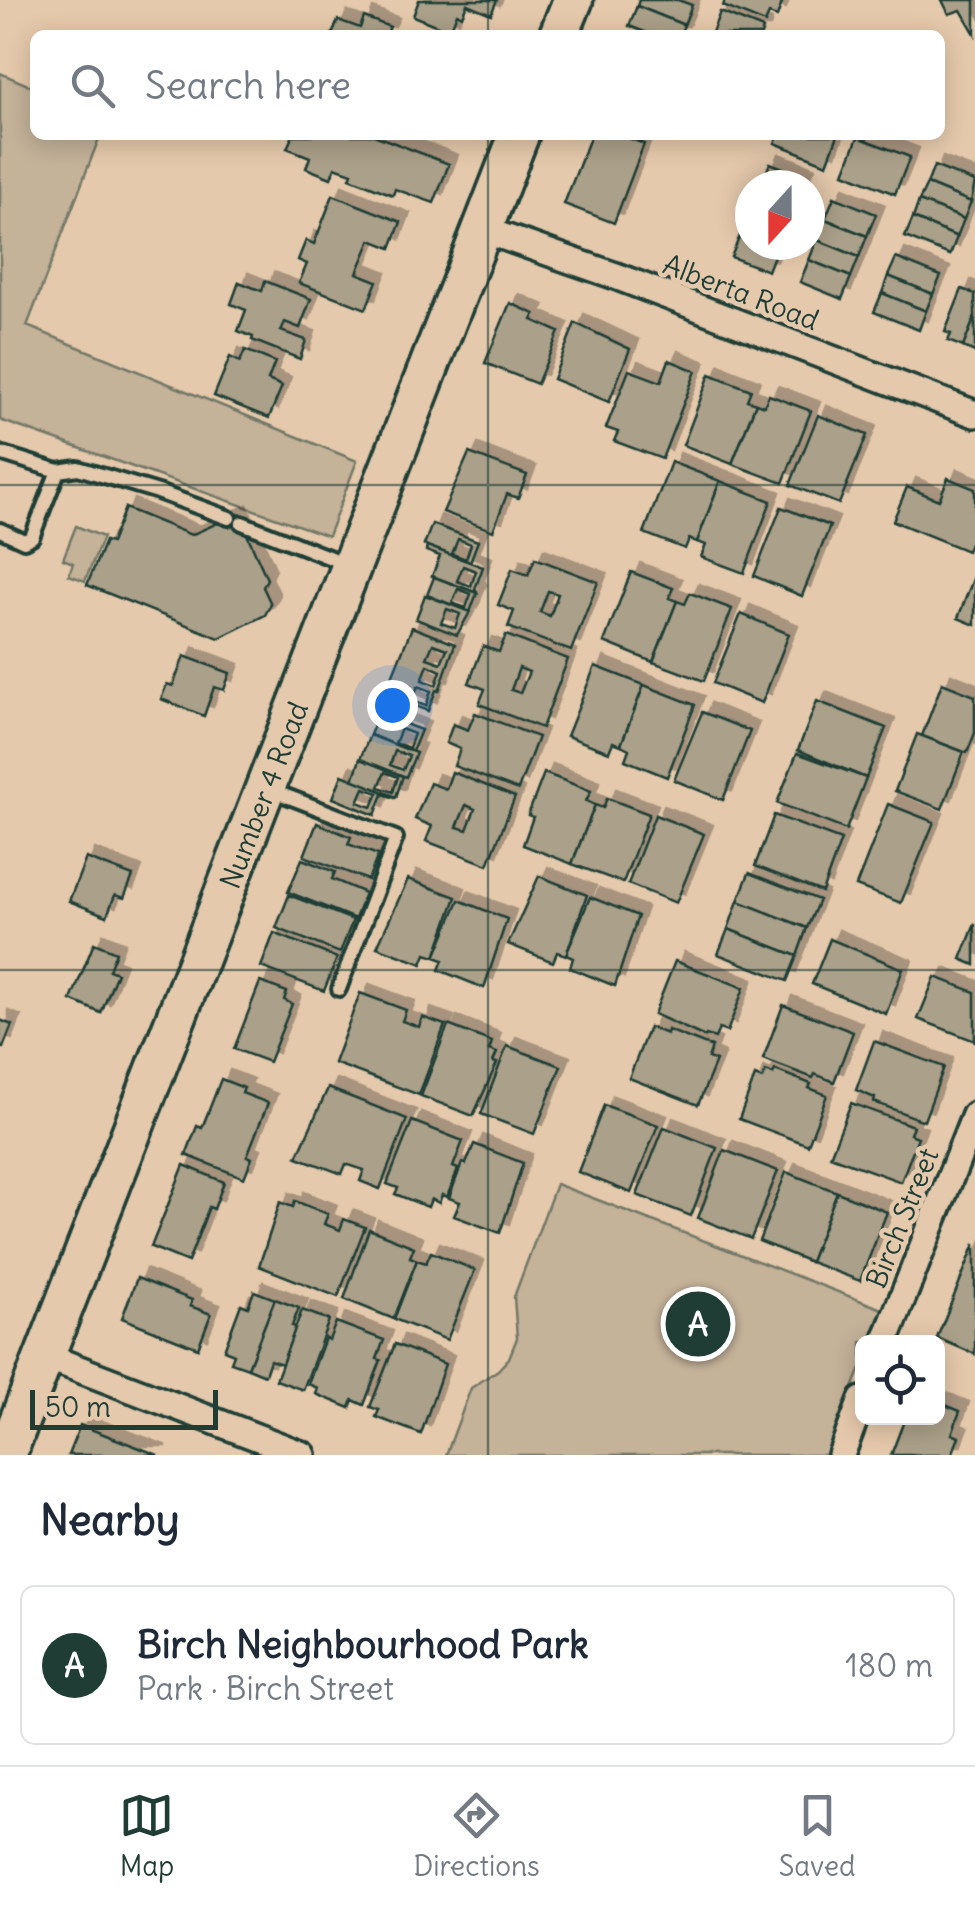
<!DOCTYPE html>
<meta charset="utf-8">
<style>
:root{--surface:#fff;--page:#f2f2f3;--text:#1f2937;--muted:#747a83;--line:#e0e1e3;--accent:#1f3d34}
body{margin:0;font-family:Delius,sans-serif;background:var(--page);color:var(--text)}
.controls{position:absolute;right:30px;bottom:30px;display:grid;overflow:hidden;border-radius:15px;box-shadow:0 5px 25px #0003}
.controls button{width:90px;height:90px;display:grid;place-items:center;padding:0;border:0;border-bottom:2px solid var(--line);background:var(--surface);color:var(--text);font:50px sans-serif}
.compass{position:absolute;left:735px;top:170px;width:90px;height:90px;border-radius:50%;background:var(--surface);box-shadow:0 5px 25px #0003;rotate:201deg}
.scale{position:absolute;left:30px;bottom:25px;width:188px;box-sizing:border-box;padding-left:10px;border:5px solid #1f3d34;border-top:0;font-size:28px;line-height:35px;white-space:nowrap;color:#1f3d34;-webkit-text-stroke:8px #e5c9ac;paint-order:stroke}
.you{position:absolute;left:392px;top:705px;width:35px;height:35px;margin:-25px;border:8px solid #fff;border-radius:50%;background:#1a73e8;box-shadow:0 0 0 15px #1a73e833}
.badge{display:grid;place-items:center;width:65px;height:65px;border-radius:50%;background:var(--accent);color:#fff;font-size:32px;font-weight:700}
.pin{position:absolute;translate:-50% -50%;border:5px solid #fff;box-shadow:0 2px 10px #0006}
.list{margin:0;padding:0;list-style:none}
h2{display:flex;justify-content:space-between;align-items:center;height:130px;margin:0;padding:0 40px;font-size:42px}
h2 small{font-size:32px;font-weight:400;color:var(--muted)}
.list li{display:grid;grid-template-columns:65px 1fr auto;gap:30px;align-items:center;box-sizing:border-box;height:160px;margin:0 20px 20px;padding:0 20px;border:2px solid var(--line);border-radius:15px}
.list b{display:block;font-size:38px;white-space:nowrap}
.list p{margin:0;font-size:32px;white-space:nowrap;color:var(--muted)}
.list em{font-size:32px;font-style:normal;color:var(--muted)}
.icon{flex:none;width:55px;height:55px;fill:none;stroke:currentColor;stroke-width:2;stroke-linecap:round;stroke-linejoin:round}
.map{position:relative;flex:none;width:975px;height:1455px;overflow:hidden}
.search{position:absolute;background:var(--surface);box-shadow:0 5px 25px #0003;left:30px;right:30px;top:30px;height:110px;display:flex;align-items:center;gap:25px;box-sizing:border-box;padding:0 35px;border-radius:15px;color:var(--muted);font-size:38px}
.sheet{height:310px;background:var(--surface)}
nav{display:flex;justify-content:space-around;align-items:center;box-sizing:border-box;height:140px;border-top:2px solid var(--line);background:var(--surface);font-size:28px;color:var(--muted)}
nav a{display:grid;justify-items:center;gap:5px}
nav .on{color:var(--accent)}
.map>svg:first-child{display:block}
</style>
<div class="map">
<svg width="975" height="1455" viewBox="0 0 975 1455">
<defs>
<filter id="shadow"><feDropShadow dx="9" dy="-9" stdDeviation="0" flood-color="#0004"/></filter>
</defs>
<rect width="100%" height="100%" fill="#e5c9ac"/>
<filter id="ink" filterUnits="userSpaceOnUse"><feTurbulence type="fractalNoise" baseFrequency=".01" numOctaves="2"/><feDisplacementMap in="SourceGraphic" scale="20" xChannelSelector="R" yChannelSelector="G"/><feConvolveMatrix kernelMatrix="1 2 1 2 8 2 1 2 1" color-interpolation-filters="sRGB"/></filter>
<g filter="url(#ink)">
<g fill="#c4b299" stroke="#727866" stroke-width="2.5">
<polygon points="0,73 35,88 35,135 104,135 98,141 27,326 357,461 328,536 0,420"/>
<polygon points="76,526 103,537 85,581 69,575 73,563 63,559"/>
<polygon points="556,1184 885,1310 872,1342 862,1342 862,1366 826,1455 446,1455 471,1388 498,1370 509,1358 517,1338 514,1297"/>
</g>
<g fill="#aba089" stroke="#1f3d34" stroke-width="2.5" fill-rule="evenodd" filter="url(#shadow)">
<polygon points="419,0 497,0 491,14 467,4 462,16 457,13 450,31 413,16"/>
<polygon points="639,0 678,0 692,5 684,25 637,6"/>
<polygon points="725,0 783,0 777,17 769,14 765,23 723,6"/>
<polygon points="942,0 975,0 975,34 961,10 949,14"/>
<polygon points="637,6 684,25 680,35 653,35 629,26"/>
<polygon points="720,12 763,29 761,35 711,35"/>
<polygon points="364,17 390,27 386,35 332,35 338,20 360,28"/>
<polygon points="293,135 374,135 449,164 434,203 395,189 393,195 350,178 352,173 335,167 331,178 306,168 310,157 287,148"/>
<polygon points="591,135 621,135 644,144 614,223 564,204"/>
<polygon points="778,135 838,135 827,164 775,143"/>
<polygon points="858,137 910,157 895,194 844,173"/>
<polygon points="770,163 806,177 802,185 761,185"/>
<polygon points="934,166 975,182 971,202 927,184"/>
<polygon points="927,184 971,202 964,219 919,201"/>
<polygon points="333,195 401,222 391,248 371,240 357,273 377,281 366,309 299,283 307,264 298,260 306,240 314,244"/>
<polygon points="834,197 876,214 867,236 825,219"/>
<polygon points="919,201 964,219 957,237 913,218"/>
<polygon points="750,212 750,245 778,245 768,271 731,257"/>
<polygon points="913,218 957,237 950,255 905,237"/>
<polygon points="825,219 867,236 859,257 817,240"/>
<polygon points="817,240 859,257 851,277 809,260"/>
<polygon points="896,258 941,276 933,294 888,276"/>
<polygon points="809,260 851,277 842,299 800,282"/>
<polygon points="888,276 933,294 926,311 882,293"/>
<polygon points="265,281 311,299 300,328 285,322 281,331 306,340 300,359 252,340 253,337 238,331 246,310 231,304 239,282 262,291"/>
<polygon points="962,289 975,294 975,317 963,347 948,341 951,334 945,332"/>
<polygon points="882,293 926,311 919,330 874,312"/>
<polygon points="510,303 535,314 532,320 559,332 537,384 485,363"/>
<polygon points="975,317 975,352 963,347"/>
<polygon points="575,323 630,349 609,402 553,379"/>
<polygon points="245,350 275,362 268,380 282,386 269,418 214,396 230,357 240,362"/>
<polygon points="669,360 696,371 662,459 614,441 618,432 606,428 629,370 661,382"/>
<polygon points="710,374 751,390 747,400 756,403 732,464 683,445"/>
<polygon points="769,395 811,411 783,483 732,464 756,403 764,406"/>
<polygon points="818,415 867,435 839,504 790,485"/>
<polygon points="469,453 527,475 518,498 507,494 493,531 443,512"/>
<polygon points="671,462 720,481 697,542 689,539 685,549 644,533"/>
<polygon points="948,478 975,489 975,532 967,551 893,521 907,487 939,500"/>
<polygon points="720,481 771,501 744,573 701,557 706,545 697,542"/>
<polygon points="781,507 830,526 802,596 754,576"/>
<polygon points="125,508 191,535 238,514 267,579 263,587 271,604 265,615 219,638 87,585 105,541 111,543"/>
<path d="M432 524 478 541 470 562 424 545ZM458 539 471 544 466 559 452 554Z"/>
<path d="M427 546 483 567 475 589 477 593 432 576 440 556 426 551ZM463 566 476 571 471 586 457 581Z"/>
<path d="M535 558 598 582 571 651 508 627 514 611 498 605 512 569 528 575ZM548 591 558 594 550 616 540 612Z"/>
<polygon points="631,572 673,588 669,598 677,601 653,662 604,642"/>
<polygon points="975,574 975,625 958,618"/>
<path d="M434 577 477 593 470 612 427 595ZM458 589 471 594 466 608 452 603Z"/>
<polygon points="690,593 732,609 704,681 653,662 677,601 685,604"/>
<path d="M425 595 470 612 457 635 416 619ZM447 609 460 614 455 628 441 623Z"/>
<polygon points="741,614 789,634 762,703 713,683"/>
<path d="M412 627 455 644 439 691 436 690 428 711 385 694ZM433 644 447 649 441 663 427 658ZM428 665 441 671 436 685 422 680ZM418 686 431 691 426 706 412 701Z"/>
<path d="M506 635 568 659 542 728 479 704 485 689 469 683 483 646 499 652ZM519 668 529 672 520 693 511 690Z"/>
<polygon points="184,656 230,673 224,690 214,687 204,716 161,699 167,684 173,686"/>
<polygon points="595,666 644,685 621,745 613,742 609,752 567,736"/>
<polygon points="942,683 975,696 975,733 967,753 922,736"/>
<polygon points="644,685 695,705 667,777 625,760 629,749 621,745"/>
<polygon points="817,701 886,728 866,778 798,750"/>
<polygon points="702,712 750,731 723,800 674,780"/>
<polygon points="475,713 538,737 518,790 454,766 460,749 446,743 453,724 468,730"/>
<path d="M378 714 421 730 412 752 370 735ZM401 729 414 734 409 748 395 743Z"/>
<polygon points="917,734 964,752 942,809 895,791"/>
<path d="M370 735 416 753 406 777 360 759ZM395 751 409 756 403 770 390 765Z"/>
<polygon points="797,753 866,778 846,830 777,803"/>
<path d="M360 759 403 776 396 797 353 780ZM385 772 398 777 393 792 379 787Z"/>
<path d="M452 772 515 797 488 865 426 841 432 826 415 819 430 783 446 789ZM466 805 475 809 467 830 457 827Z"/>
<polygon points="544,773 591,791 586,801 595,805 572,864 523,845 533,817 528,815"/>
<path d="M342 775 396 797 395 798 383 794 375 815 333 798ZM364 788 378 793 372 807 358 802Z"/>
<polygon points="607,798 649,814 623,883 572,864 595,805 603,808"/>
<polygon points="888,804 934,822 901,903 856,886"/>
<polygon points="655,815 704,834 676,903 628,884"/>
<polygon points="774,815 841,840 822,892 755,866"/>
<polygon points="317,823 351,837 348,844 378,855 368,880 304,856"/>
<polygon points="86,858 133,876 124,898 115,895 107,916 69,901"/>
<polygon points="302,859 335,872 332,879 365,893 355,919 288,892"/>
<polygon points="749,873 819,900 807,928 738,901"/>
<polygon points="539,876 587,895 566,955 557,952 553,962 508,944"/>
<polygon points="408,879 456,897 435,957 426,954 422,964 377,947"/>
<polygon points="289,895 353,920 340,953 276,928"/>
<polygon points="590,897 638,916 615,986 570,968 573,958 566,955"/>
<polygon points="459,900 507,919 484,988 439,970 443,960 435,957"/>
<polygon points="738,901 807,928 797,956 728,929"/>
<polygon points="975,924 975,965 961,959"/>
<polygon points="728,929 797,956 787,981 718,954"/>
<polygon points="274,933 337,958 324,991 261,967"/>
<polygon points="830,939 903,969 886,1014 812,984"/>
<polygon points="94,943 116,952 109,970 117,973 101,1013 71,1000"/>
<polygon points="675,961 744,988 727,1032 719,1029 715,1038 706,1035 705,1037 654,1014"/>
<polygon points="935,977 975,992 975,1041 918,1019"/>
<polygon points="260,982 287,992 284,1000 292,1004 269,1062 234,1049"/>
<polygon points="360,993 406,1010 402,1021 419,1027 422,1017 445,1025 419,1095 334,1063"/>
<polygon points="783,1005 853,1032 834,1082 815,1074 813,1078 763,1059"/>
<polygon points="0,1020 12,1025 3,1048 0,1047"/>
<polygon points="448,1025 492,1042 489,1050 497,1053 493,1062 497,1063 473,1116 421,1096"/>
<polygon points="649,1027 667,1034 668,1030 712,1047 708,1058 716,1061 698,1105 629,1078"/>
<polygon points="874,1041 944,1067 924,1121 874,1102 875,1098 856,1090"/>
<polygon points="507,1046 561,1066 534,1134 481,1114"/>
<polygon points="775,1070 811,1084 809,1088 827,1095 808,1145 739,1119 755,1076 762,1079 766,1071 773,1074"/>
<polygon points="221,1079 244,1088 242,1093 268,1103 247,1156 252,1158 244,1178 186,1155 197,1126 202,1128"/>
<polygon points="328,1088 407,1119 380,1189 360,1181 364,1170 346,1164 342,1174 297,1157"/>
<polygon points="851,1103 913,1126 910,1134 918,1137 901,1182 830,1156"/>
<polygon points="604,1105 658,1125 631,1193 578,1172"/>
<polygon points="412,1121 463,1141 453,1167 458,1169 447,1197 442,1195 439,1203 431,1199 428,1207 395,1194 398,1188 387,1184"/>
<polygon points="664,1127 717,1148 691,1216 637,1195"/>
<polygon points="474,1144 523,1163 500,1233 454,1216 460,1202 449,1198 462,1163 466,1164"/>
<polygon points="724,1150 778,1171 751,1239 698,1218"/>
<polygon points="184,1165 224,1182 214,1209 209,1207 188,1262 151,1247"/>
<polygon points="786,1172 837,1192 810,1262 759,1241"/>
<polygon points="837,1192 887,1212 860,1281 810,1262"/>
<polygon points="295,1201 328,1214 324,1224 340,1230 344,1219 365,1227 338,1297 259,1266 280,1202 293,1207"/>
<polygon points="369,1229 414,1247 410,1257 417,1260 394,1319 344,1299"/>
<polygon points="975,1244 975,1354 937,1338"/>
<polygon points="431,1252 475,1270 447,1340 394,1319 417,1260 426,1263"/>
<polygon points="137,1278 192,1300 190,1306 211,1314 198,1348 122,1318"/>
<polygon points="254,1291 275,1299 248,1368 231,1362 234,1354 224,1350 241,1304 248,1307"/>
<polygon points="275,1299 299,1308 292,1326 296,1327 282,1364 270,1360 265,1375 248,1368"/>
<polygon points="302,1310 329,1320 303,1390 276,1380"/>
<polygon points="336,1322 384,1340 377,1359 381,1360 364,1405 353,1400 350,1408 316,1394 318,1388 308,1384 325,1338 329,1340"/>
<polygon points="395,1344 445,1364 421,1434 376,1417 379,1410 370,1407"/>
<polygon points="938,1402 960,1411 952,1434 959,1437 952,1455 891,1455 905,1418 938,1418"/>
<polygon points="80,1425 158,1455 68,1455"/>
</g>
<g fill="none" stroke-linecap="round" stroke-linejoin="round">
<g stroke="#1f3d34" stroke-width="20">
<g id="service">
<polyline points="0,453 58,471 78,468 158,492 229,518"/>
<polyline points="242,523 346,564"/>
<polyline points="0,530 24,541 32,537 58,471"/>
<polyline points="268,789 396,838 339,989"/>
</g>
</g>
<g stroke="#1f3d34" stroke-width="32">
<g id="minor">
<polyline points="484,230 613,275 975,414"/>
<polyline points="885,1342 975,1115"/>
<polyline points="45,1356 303,1455"/>
<polyline points="841,1455 862,1400"/>
</g>
</g>
<g stroke="#1f3d34" stroke-width="45">
<g id="secondary">
<polyline points="559,35 573,0"/>
<polyline points="6,1455 519,135"/>
</g>
</g>
<use href="#service" stroke="#e5c9ac" stroke-width="12"/>
<use href="#minor" stroke="#e5c9ac" stroke-width="25"/>
<use href="#secondary" stroke="#e5c9ac" stroke-width="38"/>
</g>
</g>
<path fill="none" stroke="#1f3d34" stroke-width="2.5" stroke-opacity="0.55" d="M488 0V35M488 135V1455M0 485H975M0 970H975"/>
<g text-anchor="middle" stroke-width="9" stroke-linejoin="round" paint-order="stroke">
<g font-size="28" fill="#1f3d34" stroke="#e5c9ac">
<text transform="translate(741 292) rotate(21)" y="10">Alberta Road</text>
<text transform="translate(264 795) rotate(-69)" y="10">Number 4 Road</text>
<text transform="translate(902 1218) rotate(-68)" y="10">Birch Street</text>
</g>
</g>
</svg>
<div class="controls">
<button><svg class="icon" aria-label="locate" viewBox="0 0 24 24"><circle cx="12" cy="12" r="6"/><path d="M12 2v4M12 18v4M2 12h4M18 12h4"/></svg></button>
</div>
<svg class="compass" viewBox="-18 -18 36 36"><path d="M0-13l5 13h-10z" fill="#e53935"/><path d="M0 13l5-13h-10z" fill="#747a83"/></svg>
<div class="scale">50 m</div>
<div class="you"></div>
<div class="pin badge" style="left:698px;top:1324px">A</div>
<div class="search"><svg class="icon" aria-label="search" viewBox="0 0 24 24"><circle cx="10" cy="10" r="6"/><path d="M15 15l6 6"/></svg>Search here</div>
</div>
<section class="sheet">
<h2>Nearby<small></small></h2>
<ul class="list">
<li><span class="badge">A</span><div><b>Birch Neighbourhood Park</b><p>Park · Birch Street</p></div><em>180 m</em></li>
</ul>
</section>
<nav>
<a class="on"><svg class="icon" aria-label="map" viewBox="0 0 24 24"><path d="M3 6l6-2 6 2 6-2v14l-6 2-6-2-6 2zM9 4v14M15 6v14"/></svg>Map</a>
<a><svg class="icon" aria-label="directions" viewBox="0 0 24 24"><path d="M12 3l9 9-9 9-9-9zM9 14v-3h6M13 9l2 2-2 2"/></svg>Directions</a>
<a><svg class="icon" aria-label="saved" viewBox="0 0 24 24"><path d="M7 4h10v16l-5-4-5 4z"/></svg>Saved</a>
</nav>
